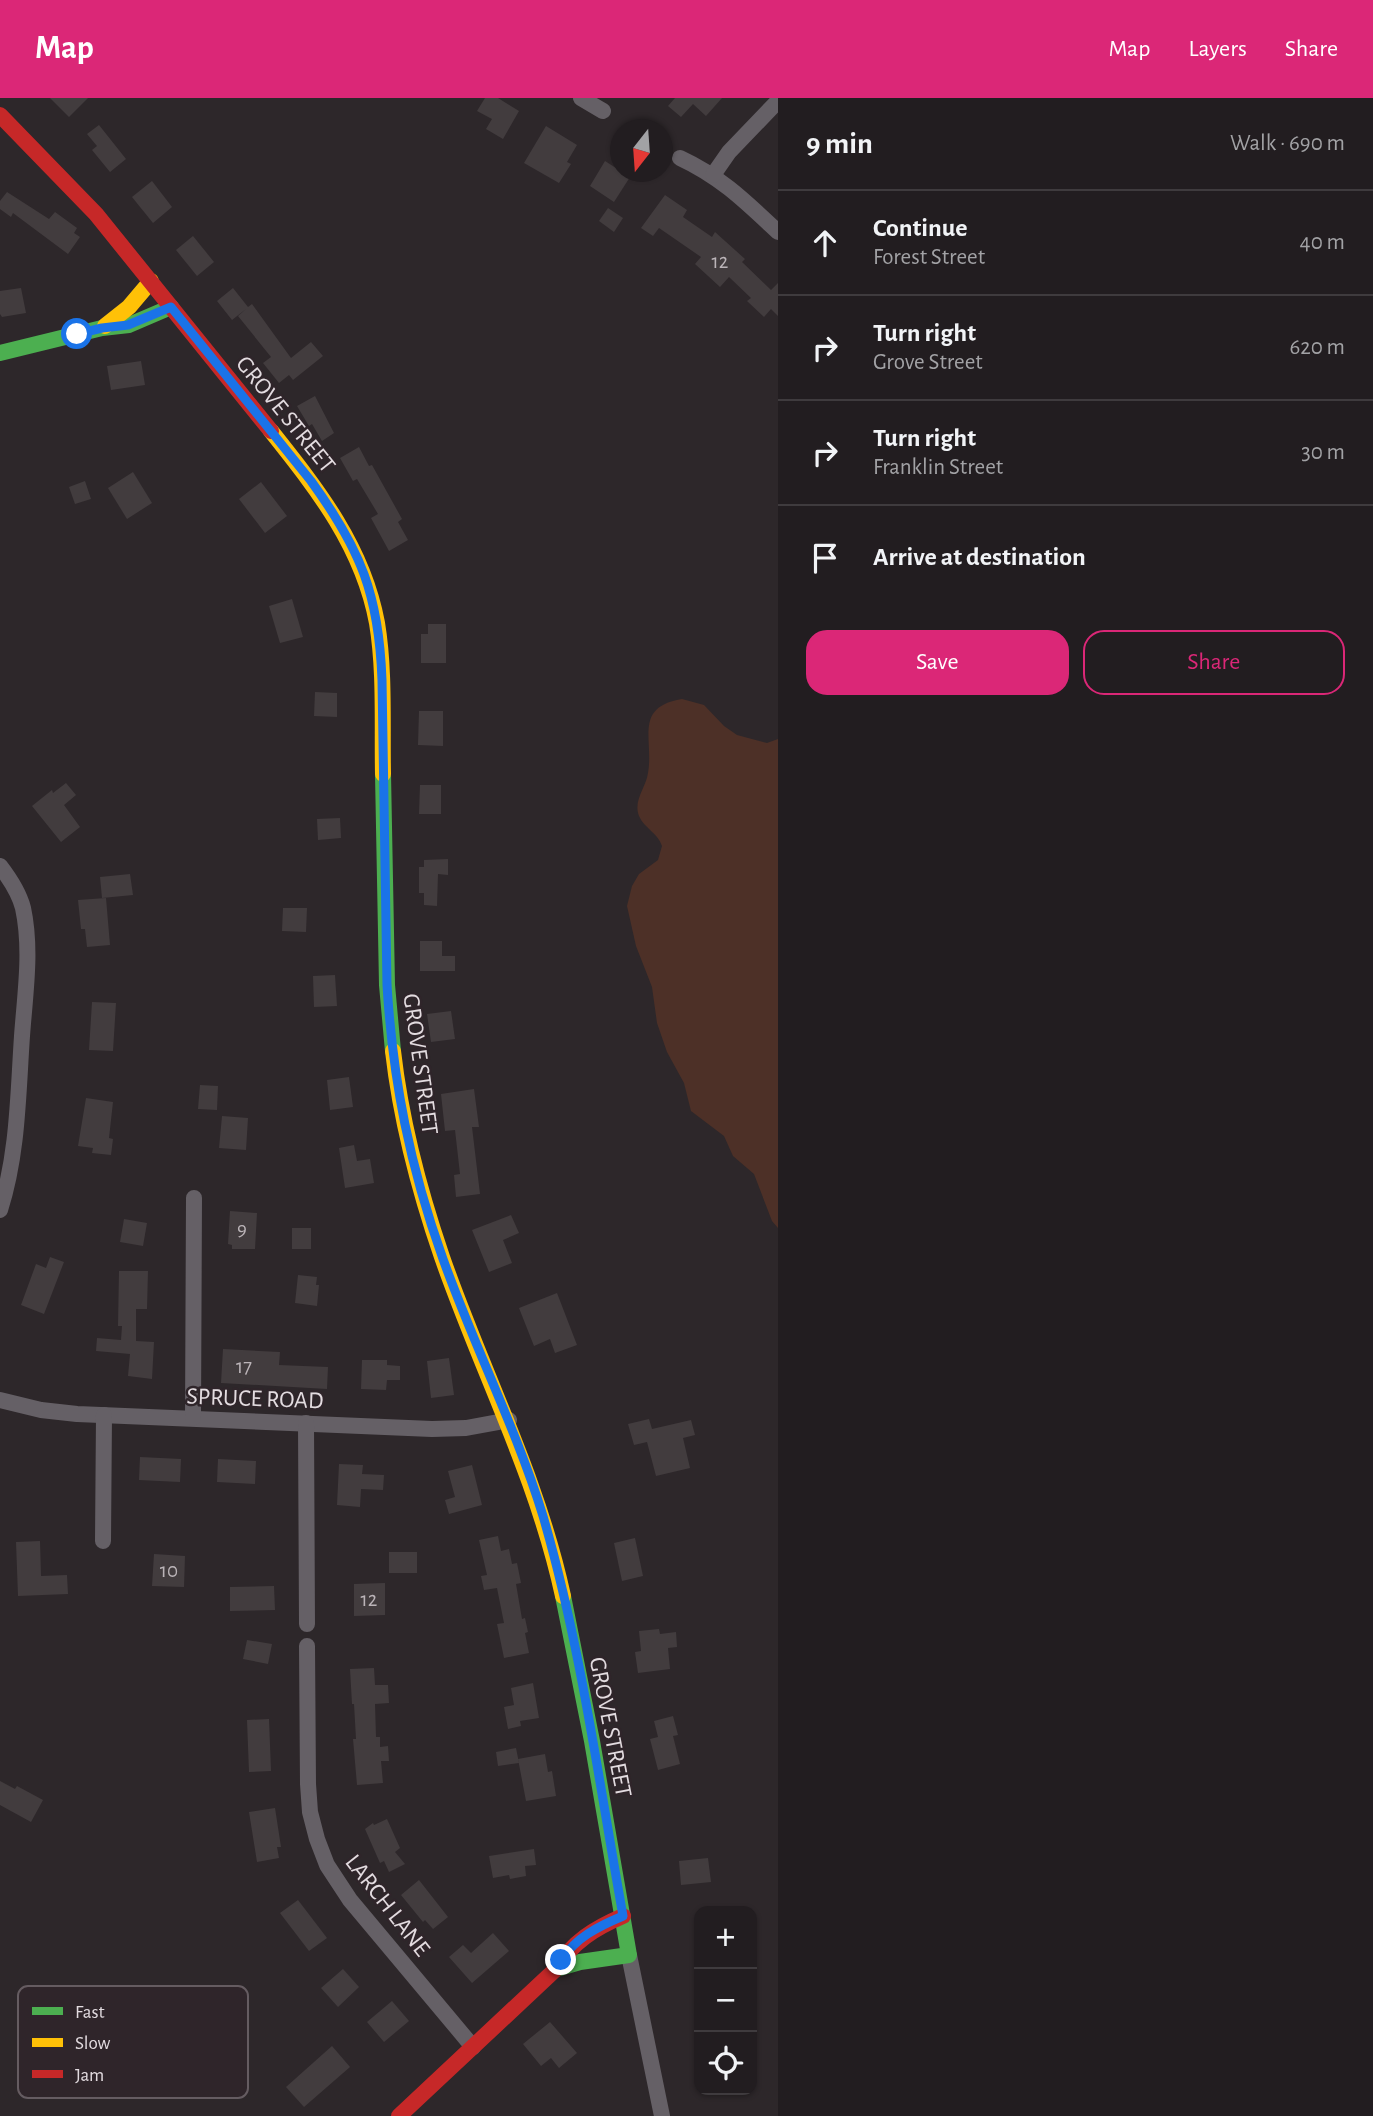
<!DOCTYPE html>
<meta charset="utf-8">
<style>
:root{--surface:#221d20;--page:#2a2629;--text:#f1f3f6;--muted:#a2a2a5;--line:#3f3b3e;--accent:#db2777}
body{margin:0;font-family:"Alegreya Sans",sans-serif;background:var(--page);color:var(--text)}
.controls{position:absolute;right:21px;bottom:21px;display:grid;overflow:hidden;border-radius:14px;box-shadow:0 2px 5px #0004}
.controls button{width:63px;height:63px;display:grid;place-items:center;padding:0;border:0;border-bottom:2px solid var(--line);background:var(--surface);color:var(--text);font:35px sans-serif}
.compass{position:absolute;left:610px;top:21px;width:63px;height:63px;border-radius:50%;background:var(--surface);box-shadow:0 2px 5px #0004;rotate:197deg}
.stop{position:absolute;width:21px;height:21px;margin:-16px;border:5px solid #1a73e8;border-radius:50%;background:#fff}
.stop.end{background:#1a73e8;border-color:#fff;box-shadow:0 2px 7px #0008}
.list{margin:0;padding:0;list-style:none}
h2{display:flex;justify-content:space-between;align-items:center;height:91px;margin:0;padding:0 28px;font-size:30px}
h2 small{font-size:23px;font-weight:400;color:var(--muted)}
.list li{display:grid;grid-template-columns:46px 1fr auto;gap:21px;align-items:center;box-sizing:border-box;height:105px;padding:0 28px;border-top:2px solid var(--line)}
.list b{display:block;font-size:26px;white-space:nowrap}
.list p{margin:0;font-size:23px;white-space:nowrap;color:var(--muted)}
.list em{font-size:23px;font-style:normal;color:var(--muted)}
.actions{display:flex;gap:14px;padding:21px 28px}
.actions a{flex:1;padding:16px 0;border:2px solid var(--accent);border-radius:21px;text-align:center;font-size:24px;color:var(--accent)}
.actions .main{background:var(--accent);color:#fff}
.icon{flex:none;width:38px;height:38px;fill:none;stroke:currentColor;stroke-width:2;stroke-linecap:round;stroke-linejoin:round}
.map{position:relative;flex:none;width:778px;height:2018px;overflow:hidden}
header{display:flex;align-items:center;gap:42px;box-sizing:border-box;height:98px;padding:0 35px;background:var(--accent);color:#fff}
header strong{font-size:33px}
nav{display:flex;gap:38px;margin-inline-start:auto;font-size:24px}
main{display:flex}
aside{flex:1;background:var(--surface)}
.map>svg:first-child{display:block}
</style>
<header>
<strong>Map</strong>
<nav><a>Map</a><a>Layers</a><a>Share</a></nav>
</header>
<main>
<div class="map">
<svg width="778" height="2018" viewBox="0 0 778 2018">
<rect width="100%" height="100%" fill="#2d272a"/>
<path fill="#4d3027" d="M682 601 704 607 724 628 737 637 767 645 778 641V1130L772 1123 754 1076 733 1058 724 1038 691 1013 684 985 667 954 657 925 652 889 636 848 627 808 632 788 639 776 658 762 662 748C658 735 644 730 639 718 633 702 646 690 648 675 654 642 633 609 682 601Z"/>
<g fill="#423c3e">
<polygon points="50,0 88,0 69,19"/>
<polygon points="485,0 498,0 519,13 503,41 486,31 492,21 477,13"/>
<polygon points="675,0 722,0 706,18 693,6 681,19 668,8"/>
<polygon points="99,27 126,61 110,74 92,52 97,48 87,36"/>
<polygon points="546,28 577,47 567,64 571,66 559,85 524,65"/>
<polygon points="605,63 630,79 614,104 590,88"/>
<polygon points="152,83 172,109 153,125 132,99"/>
<polygon points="7,94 49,121 55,114 77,130 74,135 80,139 68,156 13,115 11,119 0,111 0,103"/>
<polygon points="665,97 687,112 683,119 712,139 715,134 745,161 742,164 771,192 778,185 778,218 771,211 764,219 747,203 751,200 729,179 720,189 695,166 701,159 659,130 653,138 641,130"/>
<polygon points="608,110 623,120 614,134 599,123"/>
<polygon points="193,138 214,164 197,178 176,152"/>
<polygon points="21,190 26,215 2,219 0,216 0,193"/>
<polygon points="233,190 248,209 252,206 291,260 311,244 323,258 293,282 289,277 279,285 263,265 271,259 238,218 246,211 232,222 217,203"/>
<polygon points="141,263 145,287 111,292 107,268"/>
<polygon points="315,298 334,335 322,343 312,326 309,328 297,308"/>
<polygon points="359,349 369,368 372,367 402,421 398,424 408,442 389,453 371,420 378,416 357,381 353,383 340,360"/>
<polygon points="133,374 152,405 127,421 108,390"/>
<polygon points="85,383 91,401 75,406 69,389"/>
<polygon points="261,384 287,418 265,435 239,401"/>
<polygon points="292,501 303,539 280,545 269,508"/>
<polygon points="428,526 446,526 446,565 421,565 421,536 428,536"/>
<polygon points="315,594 337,595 337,619 314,618"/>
<polygon points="419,613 443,613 443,648 418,647"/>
<polygon points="66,685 76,697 64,707 80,729 61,744 32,708 52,692 53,695"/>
<polygon points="420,687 441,687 441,716 419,716"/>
<polygon points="340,720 341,740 318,742 317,721"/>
<polygon points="448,761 448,777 438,776 437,808 424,807 424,795 419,795 419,769 424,769 424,762"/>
<polygon points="130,776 133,797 102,800 100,779"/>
<polygon points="106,800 110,847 87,849 85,831 81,831 78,802"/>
<polygon points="283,810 307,810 306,834 282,833"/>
<polygon points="420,843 442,843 442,858 455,858 455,873 420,873"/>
<polygon points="335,877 337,908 314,909 313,878"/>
<polygon points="92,904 116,905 113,953 89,952"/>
<polygon points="451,913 455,941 431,944 427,916"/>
<polygon points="349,979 353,1009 330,1012 327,982"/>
<polygon points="200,987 218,988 217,1012 198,1011"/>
<polygon points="474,991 479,1029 472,1029 480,1096 456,1099 454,1077 460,1076 455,1032 445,1033 441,996"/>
<polygon points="86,1000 113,1004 109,1040 113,1041 111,1057 92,1055 93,1050 78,1048"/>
<polygon points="222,1018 248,1020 246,1052 219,1050"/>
<polygon points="354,1047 357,1063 370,1061 374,1085 345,1090 339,1050"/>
<polygon points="230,1113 257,1115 255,1151 232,1151 232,1147 228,1146"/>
<polygon points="511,1117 519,1135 503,1142 512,1165 489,1174 472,1132"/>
<polygon points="124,1121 147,1125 143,1148 120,1144"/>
<rect x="292" y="1130" width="19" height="21"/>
<polygon points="50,1159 64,1164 44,1216 21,1207 36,1166 46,1170"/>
<polygon points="119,1173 148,1173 147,1211 136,1211 136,1243 154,1244 152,1281 128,1278 130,1256 96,1253 97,1240 121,1242 122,1228 118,1228"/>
<polygon points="298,1177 317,1179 316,1187 319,1187 317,1208 295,1205"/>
<polygon points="557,1195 577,1247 555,1255 550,1241 534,1248 519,1210"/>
<polygon points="223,1251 280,1254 279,1267 328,1269 327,1291 221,1285"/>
<polygon points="449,1260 454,1297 431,1300 427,1263"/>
<polygon points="362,1262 387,1262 387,1267 400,1268 400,1282 387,1282 386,1292 361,1291"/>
<polygon points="649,1321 652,1331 691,1322 695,1337 683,1340 690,1370 656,1378 647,1344 634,1347 628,1326"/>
<polygon points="140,1359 181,1361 180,1384 139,1382"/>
<polygon points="218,1361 256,1363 255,1386 217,1384"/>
<polygon points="339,1366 363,1367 362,1376 384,1377 383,1392 361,1391 360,1409 337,1407"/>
<polygon points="472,1367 482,1407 449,1416 445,1402 455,1399 448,1373"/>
<polygon points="498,1438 501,1453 509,1451 512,1466 517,1465 521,1485 516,1486 522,1521 525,1520 528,1534 525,1535 529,1555 504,1560 497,1526 504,1525 497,1490 484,1492 481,1478 487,1477 479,1442"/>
<polygon points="635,1440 643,1478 622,1483 614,1445"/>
<polygon points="40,1443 41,1478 67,1477 68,1496 18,1498 16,1444"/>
<rect x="389" y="1454" width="28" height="21"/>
<polygon points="154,1456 185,1458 184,1489 152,1488"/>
<polygon points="385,1485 385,1517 354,1518 354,1486"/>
<polygon points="274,1488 275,1512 230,1513 230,1489"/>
<polygon points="659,1531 660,1536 676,1534 677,1549 668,1550 670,1571 638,1575 635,1554 641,1553 639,1533"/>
<polygon points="247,1542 272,1546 268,1566 243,1561"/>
<polygon points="374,1570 375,1587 388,1587 389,1605 375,1606 376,1639 380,1639 380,1649 388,1648 389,1663 381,1663 383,1685 357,1687 353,1641 356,1641 354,1606 352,1606 350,1571"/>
<polygon points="533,1585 539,1620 520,1623 521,1628 508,1631 504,1609 514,1607 511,1590"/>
<polygon points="673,1618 678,1637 673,1638 680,1666 658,1672 650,1641 658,1639 654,1623"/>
<polygon points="269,1621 271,1673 249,1674 247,1622"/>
<polygon points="516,1650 519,1665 498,1668 496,1654"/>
<polygon points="545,1656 548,1674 552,1673 556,1698 526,1703 518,1661"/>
<polygon points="0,1683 15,1691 17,1688 43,1702 31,1724 0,1707"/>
<polygon points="275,1710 281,1749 277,1749 279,1760 257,1764 249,1714"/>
<polygon points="387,1721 400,1750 395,1754 405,1766 389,1774 384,1763 380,1765 365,1731 373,1725 374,1727"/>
<polygon points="534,1751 536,1767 525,1768 526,1778 510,1781 509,1777 493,1780 489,1758"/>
<polygon points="708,1760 711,1784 681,1787 679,1763"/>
<polygon points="419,1782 448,1819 433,1831 425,1822 423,1824 401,1797"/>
<polygon points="298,1802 327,1840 309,1853 280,1815"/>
<polygon points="493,1835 509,1853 472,1885 449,1859 463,1847 471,1855"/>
<polygon points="343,1871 359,1889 338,1909 321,1890"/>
<polygon points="392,1903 409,1923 384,1944 367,1924"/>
<polygon points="550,1924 577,1955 559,1970 551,1960 541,1968 523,1946"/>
<polygon points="332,1948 350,1969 304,2009 286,1989"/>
</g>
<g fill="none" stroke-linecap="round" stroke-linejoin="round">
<g stroke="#656066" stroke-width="16">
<polyline points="581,0 603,13"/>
<path d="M680 60C721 79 746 104 778 134"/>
<polyline points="713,77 729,54 778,3"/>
<path d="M0 768C10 781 19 795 23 810 32 852 25 896 22 938 18 996 18 1056 0 1112"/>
<polyline points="0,1302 41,1312 77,1316 432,1331 466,1330 509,1322"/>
<polyline points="193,1320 194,1100"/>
<polyline points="306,1325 307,1526"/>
<polyline points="103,1443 104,1317"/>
<polyline points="307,1548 308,1686 310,1714 317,1741 327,1767 350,1802 473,1949"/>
<polyline points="629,1857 662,2018"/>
</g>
<g stroke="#4caf50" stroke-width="16">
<polyline points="0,255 102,230 129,227 171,209"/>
<polyline points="383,676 387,887 393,953"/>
<polyline points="556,1871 580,1864 629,1857 592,1643 563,1498"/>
</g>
<g stroke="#ffc107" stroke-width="16">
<polyline points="105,228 129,209 151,183"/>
<path d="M271 333C318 392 363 449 377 525 385 573 382 627 383 676"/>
<path d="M393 953C401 1023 419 1092 442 1159 482 1274 537 1378 563 1498"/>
</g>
<g stroke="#c62828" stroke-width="16">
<polyline points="0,17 96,116 271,333"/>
<path d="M399 2018 556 1871C572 1844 595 1830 623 1818"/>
</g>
</g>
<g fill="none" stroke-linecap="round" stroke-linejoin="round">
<path stroke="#1a73e8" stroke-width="9" d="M77 236 102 230 128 227 171 209 311 383C361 452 379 497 382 582L387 887C393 984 410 1069 443 1161 474 1248 516 1330 543 1418 581 1548 599 1685 623 1818 597 1829 577 1839 561 1862"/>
</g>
<g text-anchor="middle" stroke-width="5" stroke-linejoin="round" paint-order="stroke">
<g font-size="21" fill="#bbb4b8">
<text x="720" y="170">12</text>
<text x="242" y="1137">9</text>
<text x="244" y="1275">17</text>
<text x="169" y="1479">10</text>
<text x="369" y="1508">12</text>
</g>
<g font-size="24" fill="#e3dce0" stroke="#2f252a">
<text transform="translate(286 316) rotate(51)" y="8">GROVE STREET</text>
<text transform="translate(421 966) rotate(82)" y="8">GROVE STREET</text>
<text transform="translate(255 1300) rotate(2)" y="8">SPRUCE ROAD</text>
<text transform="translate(611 1629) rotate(79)" y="8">GROVE STREET</text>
<text transform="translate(388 1807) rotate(52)" y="8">LARCH LANE</text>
</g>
</g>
<rect x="18" y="1888" width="230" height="112" rx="10" fill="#2f252a" stroke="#655c61" stroke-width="2"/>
<rect x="32" y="1909" width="31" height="8" fill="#4caf50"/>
<rect x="32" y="1940" width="31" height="9" fill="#ffc107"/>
<rect x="32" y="1972" width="31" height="8" fill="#c62828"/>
<g font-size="19" fill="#e3dce0">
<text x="75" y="1920">Fast</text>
<text x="75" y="1951">Slow</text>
<text x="75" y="1983">Jam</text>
</g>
</svg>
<div class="controls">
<button>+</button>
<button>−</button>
<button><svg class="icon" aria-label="locate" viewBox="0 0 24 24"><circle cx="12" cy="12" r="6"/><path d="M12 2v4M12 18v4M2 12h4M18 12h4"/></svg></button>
</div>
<svg class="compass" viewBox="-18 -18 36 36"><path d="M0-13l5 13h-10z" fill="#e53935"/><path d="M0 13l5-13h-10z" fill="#a2a2a5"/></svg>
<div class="stop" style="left:77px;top:236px"></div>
<div class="stop end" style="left:561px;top:1862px"></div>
</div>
<aside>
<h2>9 min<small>Walk · 690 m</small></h2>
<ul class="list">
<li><svg class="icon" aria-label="ahead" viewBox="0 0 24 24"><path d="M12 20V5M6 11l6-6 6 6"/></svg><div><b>Continue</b><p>Forest Street</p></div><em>40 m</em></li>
<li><svg class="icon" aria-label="right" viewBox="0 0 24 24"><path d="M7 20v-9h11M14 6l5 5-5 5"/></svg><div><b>Turn right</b><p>Grove Street</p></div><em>620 m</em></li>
<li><svg class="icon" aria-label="right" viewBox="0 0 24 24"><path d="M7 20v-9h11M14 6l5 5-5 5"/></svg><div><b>Turn right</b><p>Franklin Street</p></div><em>30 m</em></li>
<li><svg class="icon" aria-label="arrive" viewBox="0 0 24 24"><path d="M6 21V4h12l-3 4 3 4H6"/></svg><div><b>Arrive at destination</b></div></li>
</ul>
<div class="actions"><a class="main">Save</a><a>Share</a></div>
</aside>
</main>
